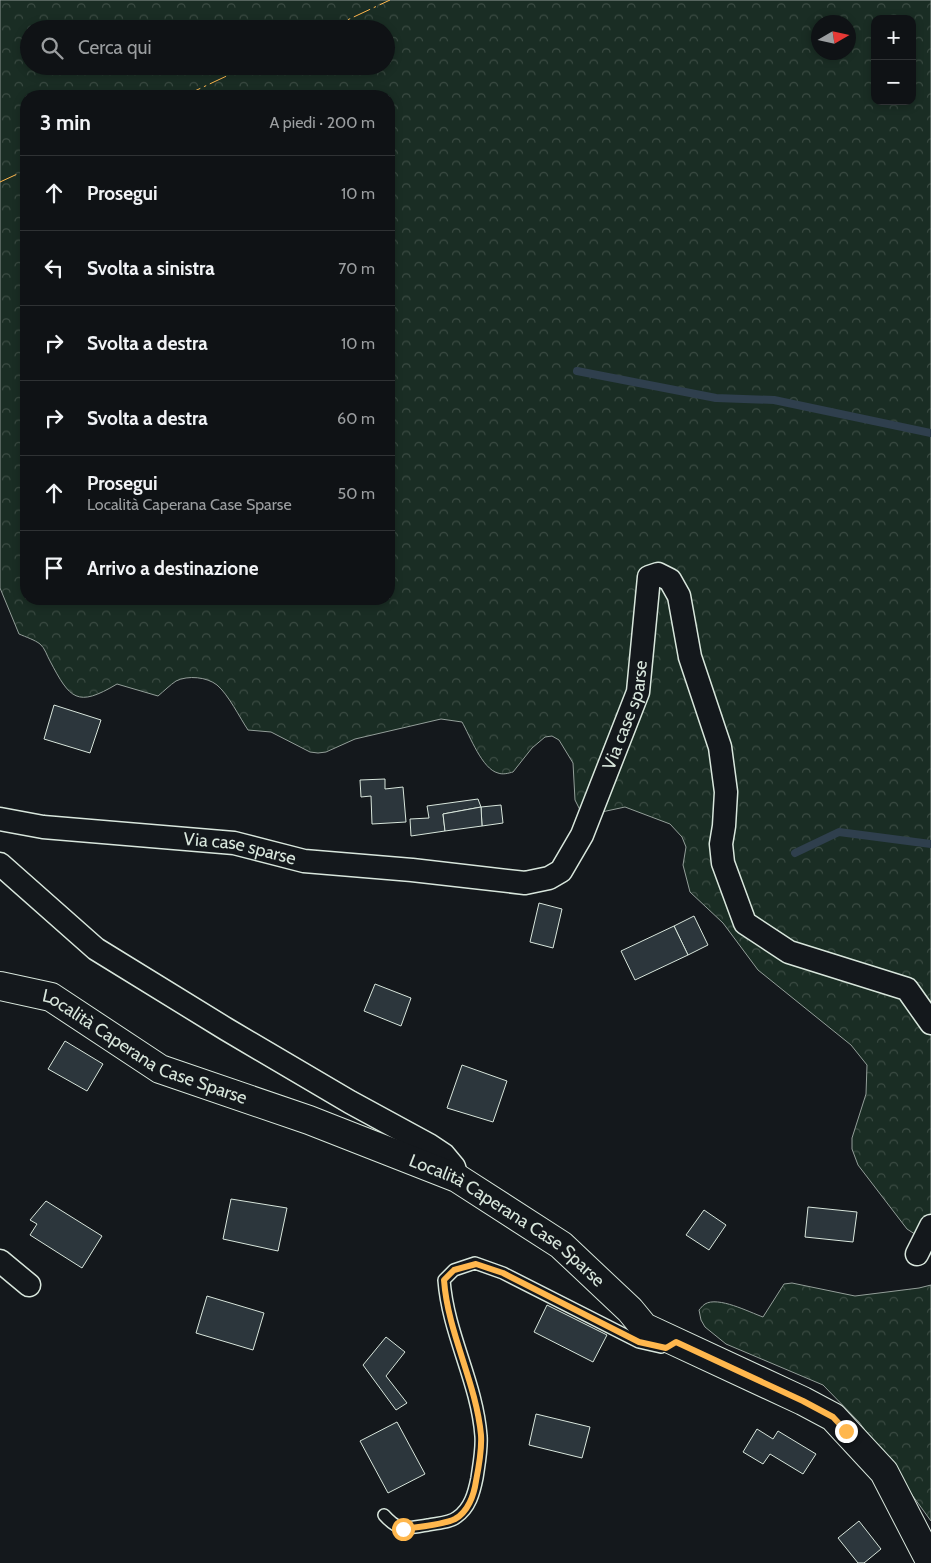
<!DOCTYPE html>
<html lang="it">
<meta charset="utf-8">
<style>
:root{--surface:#0f1215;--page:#1d2022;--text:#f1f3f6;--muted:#9b9ea0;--line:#2f3234}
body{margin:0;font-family:Cabin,sans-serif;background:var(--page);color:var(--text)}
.controls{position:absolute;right:15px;top:15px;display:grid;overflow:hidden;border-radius:10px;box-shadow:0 2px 8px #0003}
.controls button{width:45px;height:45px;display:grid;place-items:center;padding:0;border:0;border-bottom:1px solid var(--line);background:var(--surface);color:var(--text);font:25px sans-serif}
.compass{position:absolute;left:811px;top:15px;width:45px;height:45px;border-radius:50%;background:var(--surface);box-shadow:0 2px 8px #0003;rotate:81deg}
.stop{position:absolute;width:15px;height:15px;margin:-11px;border:4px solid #ffb74d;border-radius:50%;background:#fff}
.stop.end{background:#ffb74d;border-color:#fff;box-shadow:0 1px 5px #0008}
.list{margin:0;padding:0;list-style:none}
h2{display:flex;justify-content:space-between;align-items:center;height:65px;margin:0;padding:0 20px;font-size:21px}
h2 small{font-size:16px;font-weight:400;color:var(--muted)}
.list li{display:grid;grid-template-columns:32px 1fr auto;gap:15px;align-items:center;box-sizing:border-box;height:75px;padding:0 20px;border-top:1px solid var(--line)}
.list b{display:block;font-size:19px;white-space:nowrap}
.list p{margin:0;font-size:16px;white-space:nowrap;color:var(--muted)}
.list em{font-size:16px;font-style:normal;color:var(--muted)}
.icon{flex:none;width:28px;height:28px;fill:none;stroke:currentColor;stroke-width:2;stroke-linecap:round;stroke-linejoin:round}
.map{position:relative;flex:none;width:931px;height:1563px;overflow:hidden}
.search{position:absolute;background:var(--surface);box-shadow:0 2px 8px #0003;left:20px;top:20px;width:375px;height:55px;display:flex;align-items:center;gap:12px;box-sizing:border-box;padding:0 18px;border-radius:28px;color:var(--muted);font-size:19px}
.panel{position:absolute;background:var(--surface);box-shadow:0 2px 8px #0003;left:20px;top:90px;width:375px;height:515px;border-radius:20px}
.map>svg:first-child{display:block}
</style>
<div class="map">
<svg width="931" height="1563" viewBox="0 0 931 1563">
<defs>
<pattern id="forest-crowns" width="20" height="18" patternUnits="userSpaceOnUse" patternTransform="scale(1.25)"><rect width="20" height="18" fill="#1a2d24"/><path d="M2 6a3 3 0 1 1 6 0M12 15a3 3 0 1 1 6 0" fill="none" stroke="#3b4b43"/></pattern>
</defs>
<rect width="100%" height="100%" fill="#14181c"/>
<g fill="url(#forest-crowns)" stroke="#939e99" fill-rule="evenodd">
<path d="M0 0H931V1237L921 1238 907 1229 858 1165 852 1149V1138L866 1094 867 1065 851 1045 758 970 723 923 690 892 683 865 686 847 682 837 670 824 625 807 583 816 575 800 573 763 559 740 552 736 545 737 532 748 513 772C509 773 503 775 498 773 482 769 470 736 462 722L441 719 355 739 326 752 318 753 310 752 271 732 248 730C240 718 228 694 217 685 207 677 188 675 176 681 170 685 164 691 158 696L117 684C77 708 70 699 50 661 47 656 45 648 40 644 35 640 26 637 19 634L0 588ZM875 19H912V101H875ZM818 22H848V52H818ZM29 29H386V66H29ZM26 96H389V599H26Z"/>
<path d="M792 1283 855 1296 919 1288 931 1285V1521L859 1422 823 1385 726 1344 705 1327 701 1320 699 1310C701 1308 702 1306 705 1304 718 1296 749 1312 763 1317L784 1284Z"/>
</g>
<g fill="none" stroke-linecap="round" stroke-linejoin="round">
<g stroke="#2f3f4d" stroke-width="8">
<polyline points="577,371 716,398 774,400 931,433"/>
<polyline points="795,853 839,832 931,844"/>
</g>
</g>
<g fill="#2c363c" stroke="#d8e6dc">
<polygon points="54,705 101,720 90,753 44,739"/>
<polygon points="385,779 385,789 403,787 406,822 372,824 371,796 361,797 360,780"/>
<polygon points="478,799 481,807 443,814 445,831 411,836 410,819 429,818 427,806"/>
<polygon points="501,805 503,823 482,826 481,807"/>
<polygon points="481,807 482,826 445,831 443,814"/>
<polygon points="539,903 562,909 553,948 530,942"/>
<polygon points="694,916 708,945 688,955 674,926"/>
<polygon points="674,926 688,955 635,980 621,951"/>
<polygon points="375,984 411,998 401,1026 364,1011"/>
<polygon points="65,1041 103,1064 87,1091 48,1069"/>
<polygon points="462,1065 507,1081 493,1122 447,1108"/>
<polygon points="231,1199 287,1208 278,1251 223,1239"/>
<polygon points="46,1201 102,1236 82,1268 30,1235 37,1224 30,1220"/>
<polygon points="808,1207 857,1212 853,1242 805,1237"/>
<polygon points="704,1210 726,1225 709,1250 686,1235"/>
<polygon points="207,1296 264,1313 253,1350 196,1333"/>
<polygon points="547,1305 607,1335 593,1362 534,1332"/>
<polygon points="386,1337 405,1352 386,1376 407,1403 396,1410 363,1365"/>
<polygon points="536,1414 590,1427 582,1458 529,1445"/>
<polygon points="397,1422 425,1474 388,1493 360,1441"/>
<polygon points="757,1429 773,1439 778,1431 816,1454 803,1474 770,1454 763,1464 743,1452"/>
<polygon points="859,1521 881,1549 864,1563 858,1563 838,1538"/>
</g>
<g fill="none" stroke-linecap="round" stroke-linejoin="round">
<g stroke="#d8e6dc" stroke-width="14">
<path id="service" d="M384 1515C400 1533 406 1528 428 1525 437 1523 450 1523 457 1517 470 1508 474 1493 477 1478 479 1464 482 1449 481 1436 477 1382 448 1334 444 1280L454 1270 475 1263 503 1273 639 1342 661 1347"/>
</g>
<g stroke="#d8e6dc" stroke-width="25">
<g id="minor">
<path id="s1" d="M0 819 43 827 234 843 304 861 412 870 525 883 549 878 561 871 582 835 638 692 649 577 658 574 670 580 679 596 690 657 720 747 726 792 724 826 721 844 723 863 745 923 789 952 907 989 931 1023"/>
<polyline points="0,864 96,949 226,1029 350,1102 429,1145 444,1155 454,1167 457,1178"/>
<polyline points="917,1254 931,1226"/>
<polyline points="0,1261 29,1285"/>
</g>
</g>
<g stroke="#d8e6dc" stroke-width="30">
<g id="tertiary">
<path id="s2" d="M0 986 51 997 160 1069 309 1120 457 1178 561 1245 630 1310 644 1327 803 1401 833 1417 884 1472 931 1563"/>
</g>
</g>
<use href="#service" stroke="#14181c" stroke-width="11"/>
<use href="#minor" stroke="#14181c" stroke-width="22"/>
<use href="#tertiary" stroke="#14181c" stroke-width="28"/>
<g stroke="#ffb74d" stroke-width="1" stroke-dasharray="18 4 2.5 4" stroke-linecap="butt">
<polyline points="328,29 390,0"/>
<polyline points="184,96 248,66"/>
<polyline points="0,182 26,170"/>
</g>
</g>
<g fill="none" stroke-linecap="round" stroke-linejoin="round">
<path stroke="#ffb74d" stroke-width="6" d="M403 1529C417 1527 443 1525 455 1519 468 1512 474 1495 476 1481 479 1466 482 1450 481 1435 476 1382 448 1334 444 1280L454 1270 476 1264 503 1273 639 1342 666 1348 676 1342 803 1401 833 1417 846 1431"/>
</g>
<g text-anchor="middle" stroke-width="4" stroke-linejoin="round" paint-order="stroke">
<g font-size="18" fill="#d8e6dc" stroke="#14181c">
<text dy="6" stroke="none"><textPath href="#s1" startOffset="738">Via case sparse</textPath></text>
<text dy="6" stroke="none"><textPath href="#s1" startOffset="242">Via case sparse</textPath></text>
<text dy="6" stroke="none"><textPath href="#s2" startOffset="159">Località Caperana Case Sparse</textPath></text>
<text dy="6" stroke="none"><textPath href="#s2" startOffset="564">Località Caperana Case Sparse</textPath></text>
</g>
</g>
</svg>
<div class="controls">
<button>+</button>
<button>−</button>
</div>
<svg class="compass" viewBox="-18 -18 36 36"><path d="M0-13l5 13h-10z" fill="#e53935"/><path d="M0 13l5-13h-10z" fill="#9b9ea0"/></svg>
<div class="stop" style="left:403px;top:1529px"></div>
<div class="stop end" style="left:846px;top:1431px"></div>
<div class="search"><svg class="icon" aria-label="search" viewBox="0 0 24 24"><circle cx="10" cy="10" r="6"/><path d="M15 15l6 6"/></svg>Cerca qui</div>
<section class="panel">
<h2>3 min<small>A piedi · 200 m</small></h2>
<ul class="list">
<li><svg class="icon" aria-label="ahead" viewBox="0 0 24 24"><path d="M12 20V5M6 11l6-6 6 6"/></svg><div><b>Prosegui</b></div><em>10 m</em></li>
<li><svg class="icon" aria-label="left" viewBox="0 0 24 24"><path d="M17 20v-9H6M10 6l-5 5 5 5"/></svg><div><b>Svolta a sinistra</b></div><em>70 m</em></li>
<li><svg class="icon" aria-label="right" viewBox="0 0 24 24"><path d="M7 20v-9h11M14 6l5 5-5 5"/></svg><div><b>Svolta a destra</b></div><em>10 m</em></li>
<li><svg class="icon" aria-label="right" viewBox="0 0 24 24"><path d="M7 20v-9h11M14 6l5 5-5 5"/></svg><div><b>Svolta a destra</b></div><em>60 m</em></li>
<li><svg class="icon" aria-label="ahead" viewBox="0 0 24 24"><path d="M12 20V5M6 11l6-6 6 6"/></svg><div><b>Prosegui</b><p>Località Caperana Case Sparse</p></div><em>50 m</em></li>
<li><svg class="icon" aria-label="arrive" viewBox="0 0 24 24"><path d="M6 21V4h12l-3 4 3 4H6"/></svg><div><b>Arrivo a destinazione</b></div></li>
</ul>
</section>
</div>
